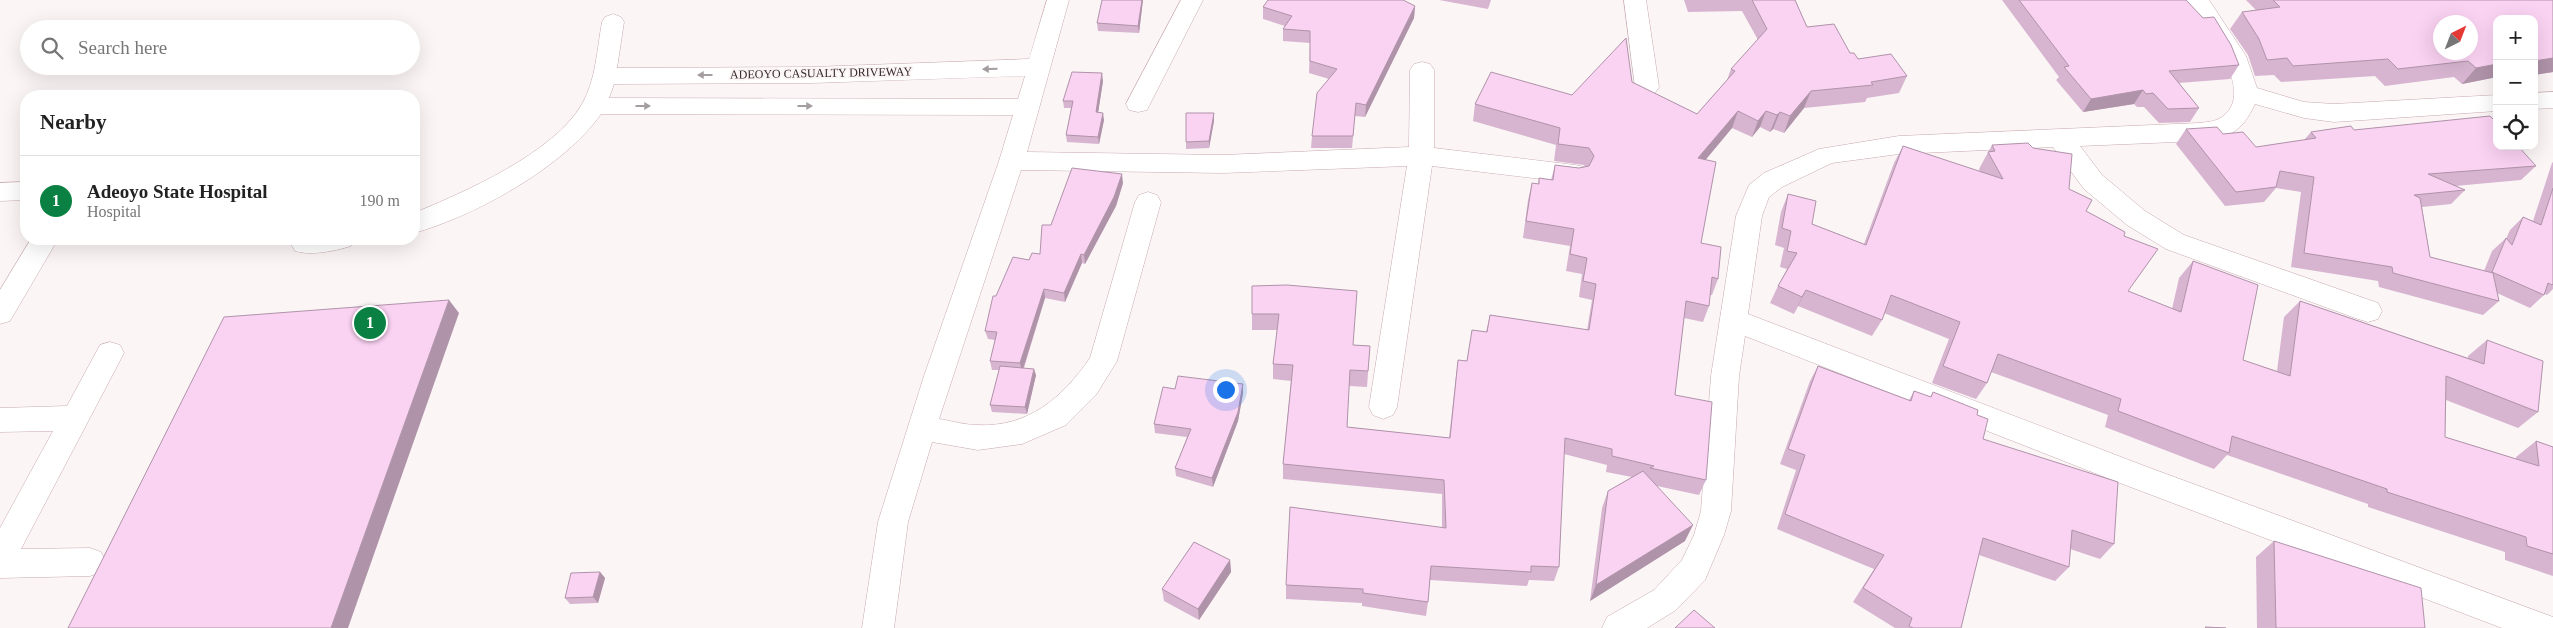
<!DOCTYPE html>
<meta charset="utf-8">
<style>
:root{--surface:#fff;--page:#f6f6f6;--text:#222;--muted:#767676;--line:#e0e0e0;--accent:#0b8043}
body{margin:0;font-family:"Times New Roman",serif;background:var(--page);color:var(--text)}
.controls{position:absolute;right:15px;top:15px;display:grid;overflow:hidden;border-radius:10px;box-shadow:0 5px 20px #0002}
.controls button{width:45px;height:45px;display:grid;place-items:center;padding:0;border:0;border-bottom:1px solid var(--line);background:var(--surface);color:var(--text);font:25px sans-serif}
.compass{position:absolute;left:2433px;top:15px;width:45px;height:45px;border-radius:50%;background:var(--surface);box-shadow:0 5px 20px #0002;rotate:42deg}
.you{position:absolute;left:1225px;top:389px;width:18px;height:18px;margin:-12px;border:4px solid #fff;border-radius:50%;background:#1a73e8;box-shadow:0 0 0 8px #1a73e833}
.badge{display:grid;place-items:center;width:32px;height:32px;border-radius:50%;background:var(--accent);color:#fff;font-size:16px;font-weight:700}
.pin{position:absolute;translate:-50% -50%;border:2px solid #fff;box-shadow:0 1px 5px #0006}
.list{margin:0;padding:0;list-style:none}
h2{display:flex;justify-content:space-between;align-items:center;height:65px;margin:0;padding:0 20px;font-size:21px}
h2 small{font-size:16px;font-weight:400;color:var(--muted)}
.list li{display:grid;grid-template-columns:32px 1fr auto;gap:15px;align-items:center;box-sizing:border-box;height:90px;padding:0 20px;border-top:1px solid var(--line)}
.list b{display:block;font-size:19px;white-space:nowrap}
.list p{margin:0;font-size:16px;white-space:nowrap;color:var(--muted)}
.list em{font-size:16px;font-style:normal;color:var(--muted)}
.icon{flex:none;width:28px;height:28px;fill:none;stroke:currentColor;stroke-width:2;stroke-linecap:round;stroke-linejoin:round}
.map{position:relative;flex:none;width:2553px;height:628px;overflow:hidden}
.search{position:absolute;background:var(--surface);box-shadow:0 5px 20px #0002;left:20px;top:20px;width:400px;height:55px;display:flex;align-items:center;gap:12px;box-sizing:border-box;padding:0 18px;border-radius:28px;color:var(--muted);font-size:19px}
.panel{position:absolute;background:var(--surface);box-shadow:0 5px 20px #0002;left:20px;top:90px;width:400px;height:155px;border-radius:20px}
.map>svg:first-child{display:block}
</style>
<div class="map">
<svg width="2553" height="628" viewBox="0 0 2553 628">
<rect width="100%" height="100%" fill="#fbf5f6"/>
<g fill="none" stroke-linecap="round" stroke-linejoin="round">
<g stroke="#c8a9b0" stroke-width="1">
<g id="minor">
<path d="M1047 0H1069L1027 152 1223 155 1409 147 1410 70 1414 64 1422 62 1430 64 1434 70V148L1575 165 1584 167 1588 174 1584 181 1575 183 1432 166 1397 407 1393 415 1383 419 1373 415 1369 407 1407 166 1223 173 1021 170 939 419C952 421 965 425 977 425 1028 428 1063 397 1090 358L1135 202 1139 195 1148 192 1157 195 1161 202 1117 361 1096 395 1066 425 1022 444 978 450 932 442 908 522 894 628H862L878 522 924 376 999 161 1013 115 601 114C564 167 475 216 414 233V213C465 192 554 153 582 104 596 80 597 49 602 22L605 17 613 14 621 17 624 22 617 68 812 67 1029 59ZM1025 76 1018 99 609 98 614 84 812 83Z"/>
<polygon points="1181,0 1203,0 1147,110 1138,112 1129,110 1126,104"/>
<polygon points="1624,0 1646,0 1659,87 1655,93 1647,95 1639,93 1635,87"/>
<path d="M2186 0H2209L2246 56 2257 88 2304 102 2334 104 2497 95V111L2334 122 2304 118 2255 104C2240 135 2231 135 2199 141L2080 146 2102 175 2145 211 2184 235 2378 303 2382 311 2378 319 2368 322 2358 319 2166 249 2127 225 2084 189 2053 147 1899 154 1832 163 1782 187 1769 197 1762 216 1748 314 2142 465 2553 617V628H2502L2120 483 1745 336 1739 376 1731 511 1724 535 1705 580 1676 610 1647 628H1602L1607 617 1654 590 1682 560 1694 535 1701 511 1711 376 1736 216 1749 185 1764 173 1819 149 1899 136 2199 123C2206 122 2215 122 2222 117 2259 91 2201 24 2186 0Z"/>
<polygon points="2553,92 2553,108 2534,109 2534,93"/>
<polygon points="26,182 26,200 0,201 0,183"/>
<polygon points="31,239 58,239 10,321 0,324 0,290"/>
<path d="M294 239H355L351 246C335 251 311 256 295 251L291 244Z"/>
<polygon points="110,342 120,345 124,353 21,549 90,548 101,552 106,562 101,572 90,576 0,578 0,528 53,431 0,432 0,408 67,406 100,345"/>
</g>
</g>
<use href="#minor" fill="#fff" fill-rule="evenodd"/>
</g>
<g fill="#d7b5d0">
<polygon points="1143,0 1139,33 1098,31 1097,23"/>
<polygon points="1439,0 1491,0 1488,9"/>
<polygon points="1684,0 1795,0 1807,27 1850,53 1858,59 1907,76 1899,93 1867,98 1865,102 1804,108 1784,133 1773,129 1770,132 1760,127 1752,137 1732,128 1705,160 1701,243 1718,279 1712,295 1710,295 1709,306 1703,322 1684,318 1675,395 1706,480 1699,495 1657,486 1685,541 1590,601 1602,508 1608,491 1632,477 1606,472 1607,465 1564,454 1559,567 1554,581 1529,580 1527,586 1430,580 1428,602 1426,616 1362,606 1362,603 1286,599 1286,585 1442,528 1442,494 1283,479 1283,464 1291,381 1273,379 1273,364 1277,330 1252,330 1252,286 1353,345 1370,346 1367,387 1349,386 1347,427 1449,438 1456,376 1458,360 1467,361 1472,330 1486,332 1490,315 1587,330 1592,300 1579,297 1582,274 1566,271 1570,246 1523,238 1528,200 1532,183 1538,184 1539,178 1551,180 1555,165 1579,168 1585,167 1584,165 1554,161 1556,145 1473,121 1475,104 1572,95 1632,82 1697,114 1727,80 1731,69 1758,40 1742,11 1688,12"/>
<polygon points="2002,0 2186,0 2239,65 2230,79 2179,83 2199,108 2190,122 2159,123 2144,107 2137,107 2134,104 2083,112 2056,80 2059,77"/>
<polygon points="2246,0 2553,0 2553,72 2534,75 2534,19 2497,77 2462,84 2454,77 2385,86 2375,76 2281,82 2274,75 2255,76 2248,55 2230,29 2242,12 2256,10"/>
<polygon points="1415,6 1414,18 1365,117 1355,116 1352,148 1311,148 1312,136 1329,79 1309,73 1310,43 1283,41 1283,29 1285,26 1263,19 1263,7"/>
<polygon points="1103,81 1098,112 1104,120 1099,144 1067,142 1066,135 1071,108 1064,108 1063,101"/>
<polygon points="1214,113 1214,121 1209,148 1186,149 1186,142"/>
<polygon points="2186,129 2223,134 2256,147 2304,140 2311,132 2354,130 2536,166 2521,180 2455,186 2465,190 2451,204 2422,207 2430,257 2484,271 2492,251 2506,238 2506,239 2510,230 2523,217 2533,221 2552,163 2553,162 2553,289 2547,295 2545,294 2544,295 2530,308 2497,293 2499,301 2483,315 2379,287 2378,281 2291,267 2301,192 2276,188 2264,202 2225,206 2176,144"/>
<polygon points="1992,145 2069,189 2086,211 2124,236 2128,291 2172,309 2179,278 2193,261 2243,360 2277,371 2284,317 2300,301 2468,358 2468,356 2487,340 2538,412 2518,428 2446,400 2445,437 2516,459 2516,457 2536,441 2553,447 2553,576 2505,560 2505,552 2368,507 2368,504 2227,455 2214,469 2105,427 2108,415 1991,372 1987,383 1976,399 1932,383 1949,339 1884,313 1882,320 1872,336 1798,306 1794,314 1770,303 1778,286 1787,269 1780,267 1784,248 1775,245 1781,212 1788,194 1812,224 1864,244 1894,163 1903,146 1980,172 1979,169"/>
<polygon points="1123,183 1116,206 1085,264 1082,263 1065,302 1045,298 1024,368 1036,375 1027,414 992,412 990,405 999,370 992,370 990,361 995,340 988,339 985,331 996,296 1029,260 1040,254 1051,225"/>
<polygon points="1818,366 1909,400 1914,391 1930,397 1933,392 1977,415 1983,439 2114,544 2100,559 2070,549 2069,567 2055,581 1979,555 1961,628 1895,628 1853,602 1874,569 1777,529 1796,470 1780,464 1810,381"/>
<polygon points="1175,389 1243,393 1238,421 1213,487 1176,476 1175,468 1187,437 1155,433 1154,424"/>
<polygon points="2274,541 2425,628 2257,628 2256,557"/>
<polygon points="1230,560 1231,572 1199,620 1164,601 1162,589"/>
<polygon points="600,572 605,578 598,603 570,604 565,598"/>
</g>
<g fill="#af93a9">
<polygon points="1142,0 1143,0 1139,33 1138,26"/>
<polygon points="1415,6 1414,18 1365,117 1366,105"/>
<polygon points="2553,58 2553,72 2534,75 2534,61"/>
<polygon points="2497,64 2497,77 2462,84 2476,68"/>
<polygon points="1102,73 1103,81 1097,120 1096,112"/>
<polygon points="2143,90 2134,104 2083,112 2091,99"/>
<polygon points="1811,91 1804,108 1784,133 1790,116"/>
<polygon points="1738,111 1732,128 1693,175 1698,158"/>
<polygon points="1766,111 1760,127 1752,137 1758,121"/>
<polygon points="1780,112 1773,129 1770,132 1777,115"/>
<polygon points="1103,113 1104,120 1099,144 1098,137"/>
<polygon points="1214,113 1214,121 1209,148 1209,141"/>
<polygon points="1122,174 1123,183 1116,206 1085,264 1084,255"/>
<polygon points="1081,254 1082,263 1065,302 1064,293"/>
<polygon points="1044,289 1045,298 1022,372 1020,363"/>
<polygon points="1806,290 1794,314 1802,297"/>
<polygon points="449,300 459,313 348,628 331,628"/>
<polygon points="1034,369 1036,375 1027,414 1025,407"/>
<polygon points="1243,384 1243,393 1238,421 1213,487 1212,478"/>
<polygon points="1693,525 1685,541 1590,601 1596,585"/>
<polygon points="1230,560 1231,572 1199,620 1198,609"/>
<polygon points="600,572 605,578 598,603 593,597"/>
</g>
<g fill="#fad2f2" stroke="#af93a9" fill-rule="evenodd">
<polygon points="1102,0 1142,0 1138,26 1097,23"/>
<polygon points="1268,0 1403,0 1415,6 1366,105 1356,103 1353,136 1312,136 1317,93 1337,69 1310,61 1310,31 1283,29 1292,16 1263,7"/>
<polygon points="1752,0 1795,0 1807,27 1834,24 1850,53 1854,53 1858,59 1891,54 1907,76 1871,82 1873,85 1811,91 1790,116 1780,112 1777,115 1766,111 1758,121 1738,111 1698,158 1716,162 1701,243 1721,247 1718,279 1712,277 1709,306 1686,301 1675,395 1712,402 1706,480 1650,468 1654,466 1612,456 1612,449 1565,438 1559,567 1531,566 1531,572 1431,566 1428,602 1363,593 1363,589 1286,585 1290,507 1446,528 1444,480 1283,464 1293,365 1273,364 1279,314 1252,314 1252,286 1287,285 1357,291 1353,345 1370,346 1368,371 1350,370 1347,427 1450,438 1458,360 1467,361 1472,330 1487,332 1490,315 1589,330 1596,284 1583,281 1587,258 1570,254 1574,229 1526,221 1532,183 1539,184 1539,178 1553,180 1555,165 1579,168 1589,166 1594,156 1589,148 1558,144 1560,128 1475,104 1491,72 1572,95 1626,38 1632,82 1697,114 1735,71 1731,69 1767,29"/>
<polygon points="2019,0 2186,0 2203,18 2214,17 2231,45 2239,65 2169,71 2199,108 2168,109 2153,93 2146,94 2143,90 2091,99 2064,67 2069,66"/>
<path d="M2273 0H2553V58L2534 61V19H2497V64L2476 68 2468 61 2398 69 2388 59 2293 66 2287 58 2267 60 2259 39 2242 12 2280 7ZM2440 22H2470V52H2440Z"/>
<polygon points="1072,72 1102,73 1096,112 1103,113 1098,137 1066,135 1073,101 1063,101"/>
<polygon points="1186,113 1214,113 1209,141 1186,142"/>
<polygon points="2490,116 2497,123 2497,146 2518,146 2536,166 2428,174 2465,190 2414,195 2420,198 2430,257 2493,273 2499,301 2393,273 2392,267 2304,253 2314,177 2280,171 2276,187 2236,192 2186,129 2217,127 2223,134 2243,132 2256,147 2316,138 2311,132 2351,126 2354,130"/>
<polygon points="2028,143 2033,148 2072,154 2069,189 2092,200 2086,211 2125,232 2124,236 2158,249 2128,291 2181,312 2193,261 2258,285 2243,360 2290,376 2300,301 2484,364 2487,340 2543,361 2538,412 2446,376 2445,437 2539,466 2536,441 2553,447 2553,554 2527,546 2526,537 2387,492 2387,489 2232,436 2229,453 2118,411 2121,399 1998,354 1987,383 1943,366 1960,322 1891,295 1882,320 1806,290 1802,297 1778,286 1797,253 1787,251 1791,231 1782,228 1788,194 1816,201 1812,224 1866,245 1903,146 2003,179 1988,152 1995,151 1992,145"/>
<polygon points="1072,168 1122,174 1114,197 1084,255 1081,254 1064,293 1044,289 1020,363 990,361 997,332 985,331 993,296 996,296 1013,257 1029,260 1032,253 1040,254 1042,225 1051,225"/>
<polygon points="2553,188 2553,284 2552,285 2548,283 2544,295 2492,272 2506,238 2512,245 2523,217 2541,225"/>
<polygon points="449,300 331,628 68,628 224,317"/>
<polygon points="1000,366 1034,369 1025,407 990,405"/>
<polygon points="1818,366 1911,401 1914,391 1931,397 1933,392 1978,410 1977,415 1988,419 1983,439 2118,482 2114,544 2072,530 2069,567 1983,538 1961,628 1913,628 1909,626 1912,618 1863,588 1884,555 1785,514 1805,455 1788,449"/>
<polygon points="1178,376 1243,384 1238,412 1212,478 1175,468 1191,429 1154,424 1163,387 1175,389"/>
<polygon points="1643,471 1693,525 1596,585 1608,491"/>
<polygon points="2274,541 2421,588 2425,628 2276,628"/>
<polygon points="1194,542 1230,560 1198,609 1162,589"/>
<polygon points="600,572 593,597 565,598 571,573"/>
<polygon points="1694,610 1715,628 1675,628"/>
<polygon points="2205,627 2226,628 2206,628"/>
</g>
<defs><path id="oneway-solid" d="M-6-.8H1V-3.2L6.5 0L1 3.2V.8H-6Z" transform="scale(1.25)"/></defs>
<g fill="#a49ea0">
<use href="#oneway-solid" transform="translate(990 69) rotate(178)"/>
<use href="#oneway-solid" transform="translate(705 75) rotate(180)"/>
<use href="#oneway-solid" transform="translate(643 106)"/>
<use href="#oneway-solid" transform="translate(805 106)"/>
</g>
<g text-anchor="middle" stroke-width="4" stroke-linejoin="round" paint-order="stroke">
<g font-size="12" fill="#34282b" stroke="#fbf5f6">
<text transform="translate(821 73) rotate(-1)" y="4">ADEOYO CASUALTY DRIVEWAY</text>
</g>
</g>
</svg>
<div class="controls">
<button>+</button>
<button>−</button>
<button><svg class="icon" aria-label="locate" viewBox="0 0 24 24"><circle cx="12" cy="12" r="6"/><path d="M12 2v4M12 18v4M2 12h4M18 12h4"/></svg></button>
</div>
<svg class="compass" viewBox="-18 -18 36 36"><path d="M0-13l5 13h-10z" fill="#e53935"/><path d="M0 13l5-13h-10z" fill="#767676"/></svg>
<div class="you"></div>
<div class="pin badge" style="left:370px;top:323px">1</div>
<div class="search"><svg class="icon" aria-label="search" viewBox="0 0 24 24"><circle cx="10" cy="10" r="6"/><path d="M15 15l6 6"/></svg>Search here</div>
<section class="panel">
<h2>Nearby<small></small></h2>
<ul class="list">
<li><span class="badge">1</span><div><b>Adeoyo State Hospital</b><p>Hospital</p></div><em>190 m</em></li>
</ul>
</section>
</div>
